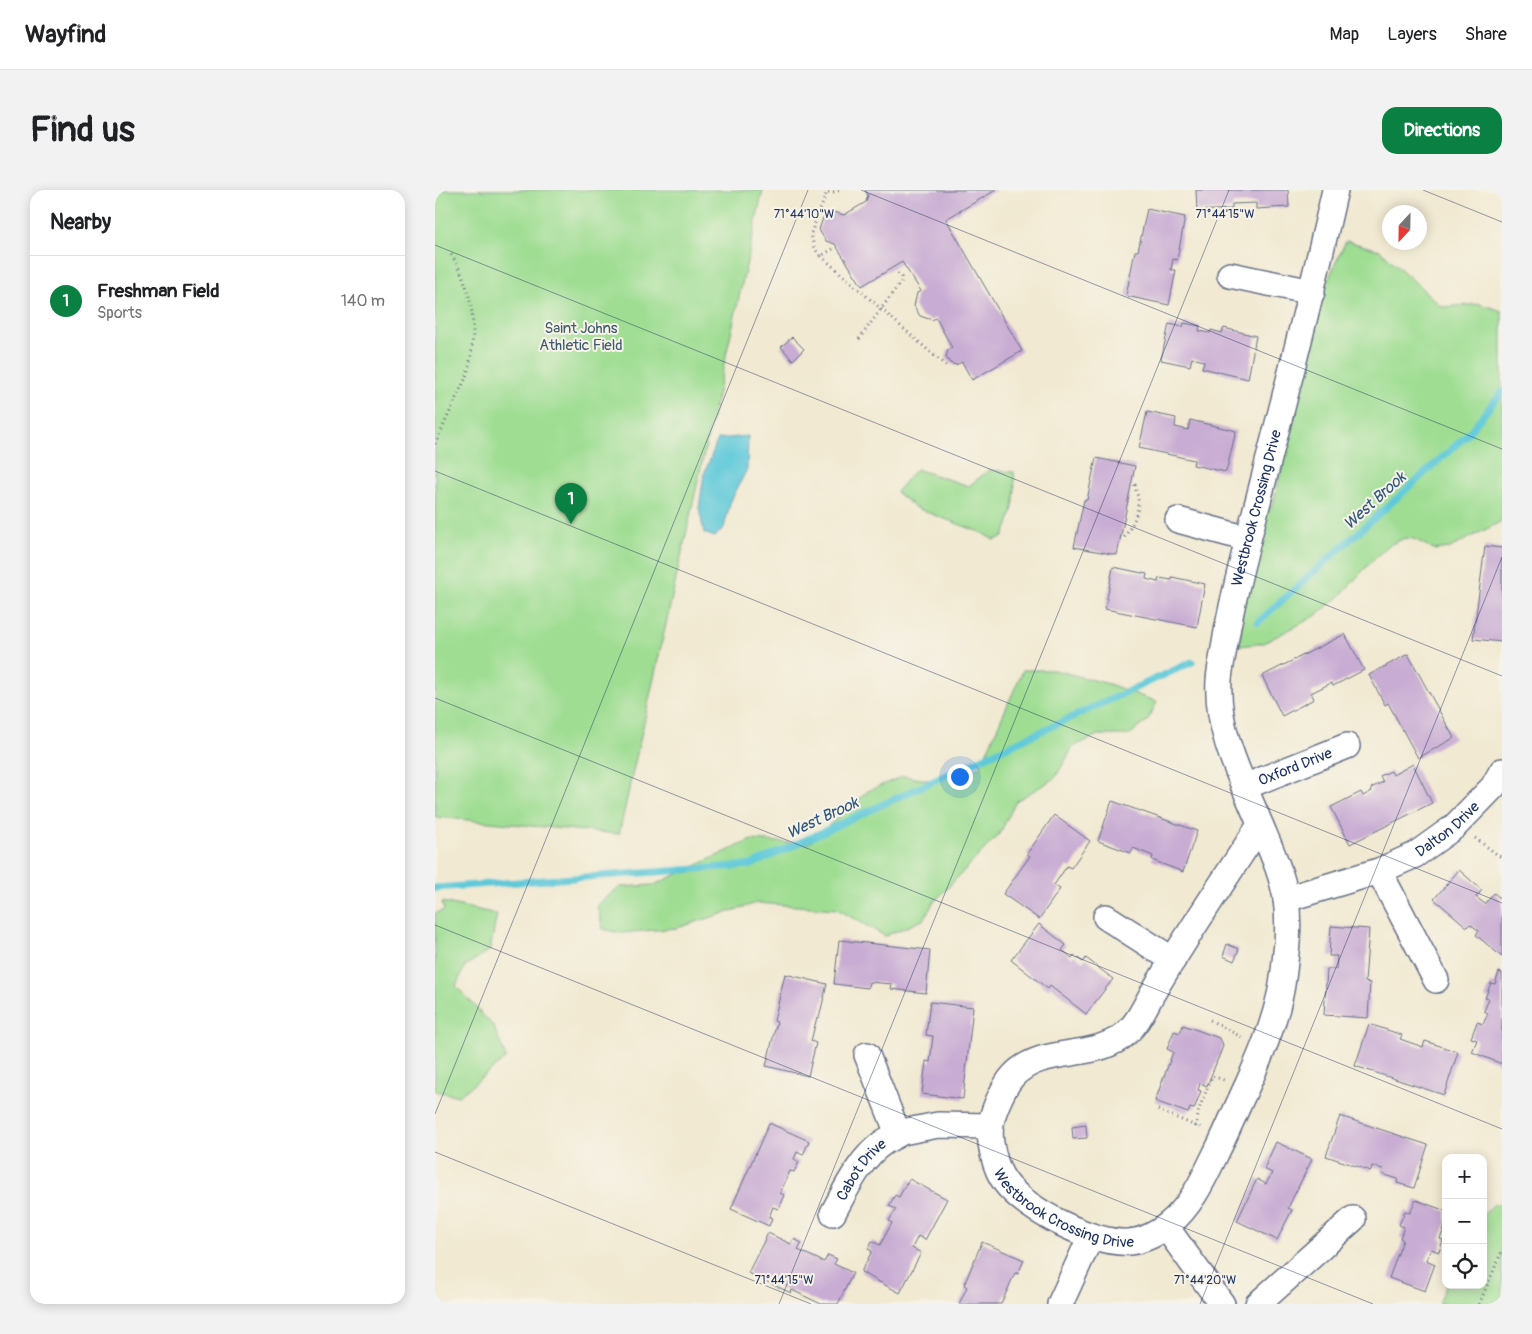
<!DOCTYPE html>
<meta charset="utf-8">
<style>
:root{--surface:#fff;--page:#f2f2f2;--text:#202124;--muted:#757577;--line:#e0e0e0;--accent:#0b8043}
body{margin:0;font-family:Pangolin,sans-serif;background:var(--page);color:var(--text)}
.controls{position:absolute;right:15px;bottom:15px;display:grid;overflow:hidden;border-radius:10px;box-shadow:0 2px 12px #0003}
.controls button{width:45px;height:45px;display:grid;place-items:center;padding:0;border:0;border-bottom:1px solid var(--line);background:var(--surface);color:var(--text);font:25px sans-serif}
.compass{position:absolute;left:947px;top:15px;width:45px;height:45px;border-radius:50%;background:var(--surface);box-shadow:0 2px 12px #0003;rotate:202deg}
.you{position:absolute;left:524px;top:586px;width:18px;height:18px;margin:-12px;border:4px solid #fff;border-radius:50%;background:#1a73e8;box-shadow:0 0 0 8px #1a73e833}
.badge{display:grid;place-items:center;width:32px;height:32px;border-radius:50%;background:var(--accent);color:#fff;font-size:16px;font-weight:700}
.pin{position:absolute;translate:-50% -41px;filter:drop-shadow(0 1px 2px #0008)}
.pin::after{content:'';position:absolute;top:26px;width:18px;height:15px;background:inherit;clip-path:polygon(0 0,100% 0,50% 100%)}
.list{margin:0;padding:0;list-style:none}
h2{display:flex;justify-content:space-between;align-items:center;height:65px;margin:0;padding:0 20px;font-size:21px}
h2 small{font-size:16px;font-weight:400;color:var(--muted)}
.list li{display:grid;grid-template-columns:32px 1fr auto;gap:15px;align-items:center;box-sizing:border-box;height:90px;padding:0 20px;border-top:1px solid var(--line)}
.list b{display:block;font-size:19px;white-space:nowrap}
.list p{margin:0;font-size:16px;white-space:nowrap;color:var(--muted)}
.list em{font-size:16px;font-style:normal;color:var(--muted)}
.icon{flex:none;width:28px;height:28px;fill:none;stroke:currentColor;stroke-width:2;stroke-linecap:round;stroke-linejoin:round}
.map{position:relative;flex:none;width:1067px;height:1114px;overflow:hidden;border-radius:15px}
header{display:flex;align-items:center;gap:30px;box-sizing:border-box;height:70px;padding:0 25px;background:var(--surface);border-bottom:1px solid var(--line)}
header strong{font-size:24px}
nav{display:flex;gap:28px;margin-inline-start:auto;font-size:18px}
.intro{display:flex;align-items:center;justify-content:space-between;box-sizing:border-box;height:120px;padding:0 30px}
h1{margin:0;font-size:35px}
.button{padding:12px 22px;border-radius:15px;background:var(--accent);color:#fff;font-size:18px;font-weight:700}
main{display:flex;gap:30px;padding:0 30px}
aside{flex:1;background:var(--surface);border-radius:15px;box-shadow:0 2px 12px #0003}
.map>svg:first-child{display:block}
</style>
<header>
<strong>Wayfind</strong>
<nav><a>Map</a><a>Layers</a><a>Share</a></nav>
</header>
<div class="intro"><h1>Find us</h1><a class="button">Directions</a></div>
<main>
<aside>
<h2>Nearby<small></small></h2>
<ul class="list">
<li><span class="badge">1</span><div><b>Freshman Field</b><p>Sports</p></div><em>140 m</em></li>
</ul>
</aside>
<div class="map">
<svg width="1067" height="1114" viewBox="0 0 1067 1114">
<rect width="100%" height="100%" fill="#f7f3e8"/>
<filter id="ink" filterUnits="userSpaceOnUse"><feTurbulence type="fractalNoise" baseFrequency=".02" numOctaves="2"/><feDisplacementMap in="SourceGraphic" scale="10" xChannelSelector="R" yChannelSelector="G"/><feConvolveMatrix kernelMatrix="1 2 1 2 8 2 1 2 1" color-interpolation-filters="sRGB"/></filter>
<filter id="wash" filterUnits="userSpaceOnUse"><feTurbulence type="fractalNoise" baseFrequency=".0096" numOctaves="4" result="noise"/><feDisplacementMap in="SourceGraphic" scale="20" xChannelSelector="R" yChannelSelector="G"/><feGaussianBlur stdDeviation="1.12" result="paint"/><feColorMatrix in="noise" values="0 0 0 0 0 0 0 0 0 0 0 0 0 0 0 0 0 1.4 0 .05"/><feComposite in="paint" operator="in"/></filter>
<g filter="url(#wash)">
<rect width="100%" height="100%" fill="#f1e9d1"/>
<g fill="#9edd92" stroke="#5c8678">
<polygon points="0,0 328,0 184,644 0,627"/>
<polygon points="911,51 945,60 1007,117 1045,114 1067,121 1067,331 1015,358 1000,360 979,349 970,348 954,355 937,371 904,407 880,426 829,453 805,456 809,377 820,341 838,314 855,245 854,215 878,154 879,119"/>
<path d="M481 279 534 296 554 280 579 282C581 309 579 322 568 347L559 350 547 343 481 318 461 302Z"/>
<polygon points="588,480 619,480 674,494 722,512 712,531 694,545 663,545 638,557 620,588 581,611 565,643 499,712 488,730 450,746 402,719 322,713 242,738 185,743 168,739 162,715 185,697 219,695 316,650 373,654 433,601 468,586 499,591 545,577"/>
<polygon points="7,712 62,724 55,760 30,776 21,796 59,837 71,868 24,906 0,901 0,723 9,720"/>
<polygon points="1067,1013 1067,1114 1004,1114 1011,1095 1048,1095 1048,1025 1059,1014"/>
</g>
<polygon fill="#5fc9d9" stroke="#3d7c9c" points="313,246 312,279 295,313 289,338 280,347 269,343 264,318 269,284 283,249"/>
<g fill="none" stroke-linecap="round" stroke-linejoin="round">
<g stroke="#5fc9d9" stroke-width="7">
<polyline points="823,432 1030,247 1067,202"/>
<polyline points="0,698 316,675 757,472"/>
</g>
</g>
<g id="blocks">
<g fill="#c8acd3">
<polygon points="430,0 561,0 511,29 587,161 537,190 527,172 521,175 515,173 511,167 513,160 517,158 501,128 497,130 485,126 479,116 482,103 486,101 467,72 427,96 400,54 391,51 384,40 388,28 398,22 409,25 431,12 433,5"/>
<polygon points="761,0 853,0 854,17 821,19 821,13 797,14 797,19 762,21"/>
<polygon points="712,19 750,27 742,70 738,69 736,80 741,80 734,115 691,106 700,61 703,61"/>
<polygon points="749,133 765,136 764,141 775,143 776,140 787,143 789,138 821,146 813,189 767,178 769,171 757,168 755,176 726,170 734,134 748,137"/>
<polygon points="357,147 369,159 358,170 346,157"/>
<polygon points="712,222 741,228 740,237 753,240 755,230 801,241 791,282 758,275 759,270 704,258"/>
<polygon points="661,268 700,276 682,365 639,357 649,310 652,310"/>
<polygon points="1050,356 1067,358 1067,452 1038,449"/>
<polygon points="678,377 712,384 711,389 723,392 724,388 737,390 737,387 770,394 762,437 670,419"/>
<polygon points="910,444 929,480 898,496 896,493 876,503 879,509 847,526 827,486"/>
<polygon points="973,464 1019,548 983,568 953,513 950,515 934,485"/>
<polygon points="978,574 997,613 915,654 896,617 926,602 928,606 937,601 936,598 948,592 945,586 956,581 958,585"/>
<polygon points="677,611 762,641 748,682 717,670 718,666 698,658 696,663 663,651"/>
<polygon points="619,625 655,651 636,678 632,676 619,695 625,699 604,729 568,704 595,666 592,664"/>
<polygon points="1024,680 1047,700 1041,707 1050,714 1059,703 1067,710 1067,767 1041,745 1044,741 1035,734 1032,737 999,709"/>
<polygon points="604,734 631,755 627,760 637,768 639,765 648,772 651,768 678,789 651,824 615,796 613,799 576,770"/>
<polygon points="896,736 934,739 930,792 935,793 933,828 889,825 892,779 901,779 902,766 894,766"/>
<polygon points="404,750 495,760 491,803 456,799 457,794 434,792 433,798 399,794"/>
<polygon points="792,754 804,759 799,771 788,766"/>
<polygon points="1064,782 1067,783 1067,874 1037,862 1042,850 1036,848 1042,832 1048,834 1053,823 1049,821 1054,809 1050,808 1056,793 1060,794"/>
<polygon points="350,784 392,794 384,828 382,827 376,851 381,853 373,886 331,876 342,832 339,831"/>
<polygon points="495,812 538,817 528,909 487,904 491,871 495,872 498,846 491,845"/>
<polygon points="934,834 967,845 965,849 988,857 990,851 1023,862 1009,905 920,876"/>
<polygon points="748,835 784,848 787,852 788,856 772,896 765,893 763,900 766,901 759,919 755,918 753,923 720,911 738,862 732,859 739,841 745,843"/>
<polygon points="905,926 993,955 979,998 962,993 963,989 947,984 948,979 937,976 936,981 891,966"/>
<polygon points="334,933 374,951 368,965 362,962 359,969 364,972 359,982 355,981 345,1003 349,1005 343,1019 338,1017 334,1027 337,1028 334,1036 296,1019"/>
<polygon points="651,935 652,948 638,949 637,937"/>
<polygon points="841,952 877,969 853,1018 857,1020 842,1050 802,1031 822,989 831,994 837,983 829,979"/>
<polygon points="474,989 512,1009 490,1050 483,1046 477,1058 486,1063 465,1103 426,1082 437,1061 433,1059 437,1051 445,1055 457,1033 454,1031 461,1019 454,1016 460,1005 464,1007"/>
<polygon points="981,1010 1011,1021 1011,1034 1005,1049 1008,1050 1004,1062 996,1059 991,1070 1000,1074 990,1101 954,1088 968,1050 965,1048 969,1037 964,1035 970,1021 975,1023"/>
<polygon points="333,1043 356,1054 359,1049 367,1053 363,1060 389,1072 393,1065 402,1069 399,1074 418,1083 403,1114 386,1114 357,1100 356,1103 313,1083"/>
<polygon points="547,1052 589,1070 583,1084 580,1083 566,1114 524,1114 532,1097 529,1095"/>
</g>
</g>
</g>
<g filter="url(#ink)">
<use href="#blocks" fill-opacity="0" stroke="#667086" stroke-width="1"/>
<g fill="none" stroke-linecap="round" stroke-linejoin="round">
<g stroke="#667086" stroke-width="28">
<g id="minor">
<polyline points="795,85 877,102"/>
<polyline points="743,330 813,349"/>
<path id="s1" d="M809 597 912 556"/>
<path id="s2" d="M825 635C790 689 753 743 720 799 709 817 703 836 685 848 652 870 606 856 578 886 569 896 558 920 556 934 553 950 560 979 570 992 590 1020 660 1055 694 1052 708 1051 724 1043 734 1034 759 1014 772 981 786 953 795 934 803 915 812 896 825 867 838 837 845 805 849 788 850 770 852 753 853 738 853 723 851 709 847 683 835 658 825 634 806 588 781 541 784 490 785 476 789 461 791 447 800 395 815 343 828 292 853 195 878 98 900 0"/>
<polyline points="944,681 1001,790"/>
<path id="s3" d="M851 709 944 681 980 665 1019 637 1058 597 1067 581"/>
<polyline points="671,727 738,770"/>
<polyline points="432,865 463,944 467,942 503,935 555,936"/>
<path id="s4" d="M398 1023C411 999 426 967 449 952 453 949 459 947 463 944"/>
<polyline points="731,1037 787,1114"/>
<polyline points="625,1114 656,1046"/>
<polyline points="823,1114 918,1029"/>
</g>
</g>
<g stroke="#667086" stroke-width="3" stroke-dasharray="1 4" stroke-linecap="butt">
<polyline points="398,59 386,66 379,58 376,43 392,2 398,2 407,0"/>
<polyline points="386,66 511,176"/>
<polyline points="424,149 466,92 466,87 461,82"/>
<path d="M0 254C7 239 14 224 21 208 25 199 31 190 33 180 43 140 38 98 16 64"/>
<path d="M685 347 689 348C697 335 705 323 703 307 702 303 700 300 700 295H696"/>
<polyline points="1040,648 1067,668"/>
<polyline points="775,830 808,848"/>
<polyline points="723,920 768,939"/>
<polyline points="761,937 764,919 777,886 789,890"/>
<polyline points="1044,1114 1067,1061"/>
</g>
<use href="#minor" stroke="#fff" stroke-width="25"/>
</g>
</g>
<path fill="none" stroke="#1b2f5e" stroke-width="1" stroke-opacity="0.45" d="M426 0 1067 259M988 0 1067 32M0 55 1067 486M0 281 1067 713M0 508 1067 939M0 735 938 1114M0 924 373 0M0 962 376 1114M344 1114 794 0M765 1114 1067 367"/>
<g text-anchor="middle" stroke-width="4" stroke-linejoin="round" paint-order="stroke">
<g font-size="15" fill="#3c5a6b" stroke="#f7f3e8">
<text x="146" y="143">Saint Johns<tspan x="146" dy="17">Athletic Field</tspan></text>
</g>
<g font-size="15" fill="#1b2f5e" stroke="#f7f3e8">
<text dy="5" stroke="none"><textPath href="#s2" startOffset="1431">Westbrook Crossing Drive</textPath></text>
<text dy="5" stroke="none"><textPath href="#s1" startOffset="55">Oxford Drive</textPath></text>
<text dy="5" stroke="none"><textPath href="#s3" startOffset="178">Dalton Drive</textPath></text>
<text dy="5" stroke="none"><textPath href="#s4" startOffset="52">Cabot Drive</textPath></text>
<text dy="5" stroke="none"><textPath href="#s2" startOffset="551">Westbrook Crossing Drive</textPath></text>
</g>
<g font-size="16" font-style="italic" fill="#2c567d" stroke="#f7f3e8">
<text transform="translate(939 310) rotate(-42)" y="6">West Brook</text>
<text transform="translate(387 627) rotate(-25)" y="6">West Brook</text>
</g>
</g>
<g font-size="12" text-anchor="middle" fill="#1b2f5e" stroke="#f7f3e8" stroke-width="4" stroke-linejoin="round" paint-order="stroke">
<text x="369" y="28">71°44'10"W</text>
<text x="790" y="28">71°44'15"W</text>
<text x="349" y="1094">71°44'15"W</text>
<text x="770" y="1094">71°44'20"W</text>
</g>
</svg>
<div class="controls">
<button>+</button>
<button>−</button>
<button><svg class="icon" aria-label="locate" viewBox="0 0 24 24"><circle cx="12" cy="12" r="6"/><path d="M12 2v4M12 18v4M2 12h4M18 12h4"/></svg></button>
</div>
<svg class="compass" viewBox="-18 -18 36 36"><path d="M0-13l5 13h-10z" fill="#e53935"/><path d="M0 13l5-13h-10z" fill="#757577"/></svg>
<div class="you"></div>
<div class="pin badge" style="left:136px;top:334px">1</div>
</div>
</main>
